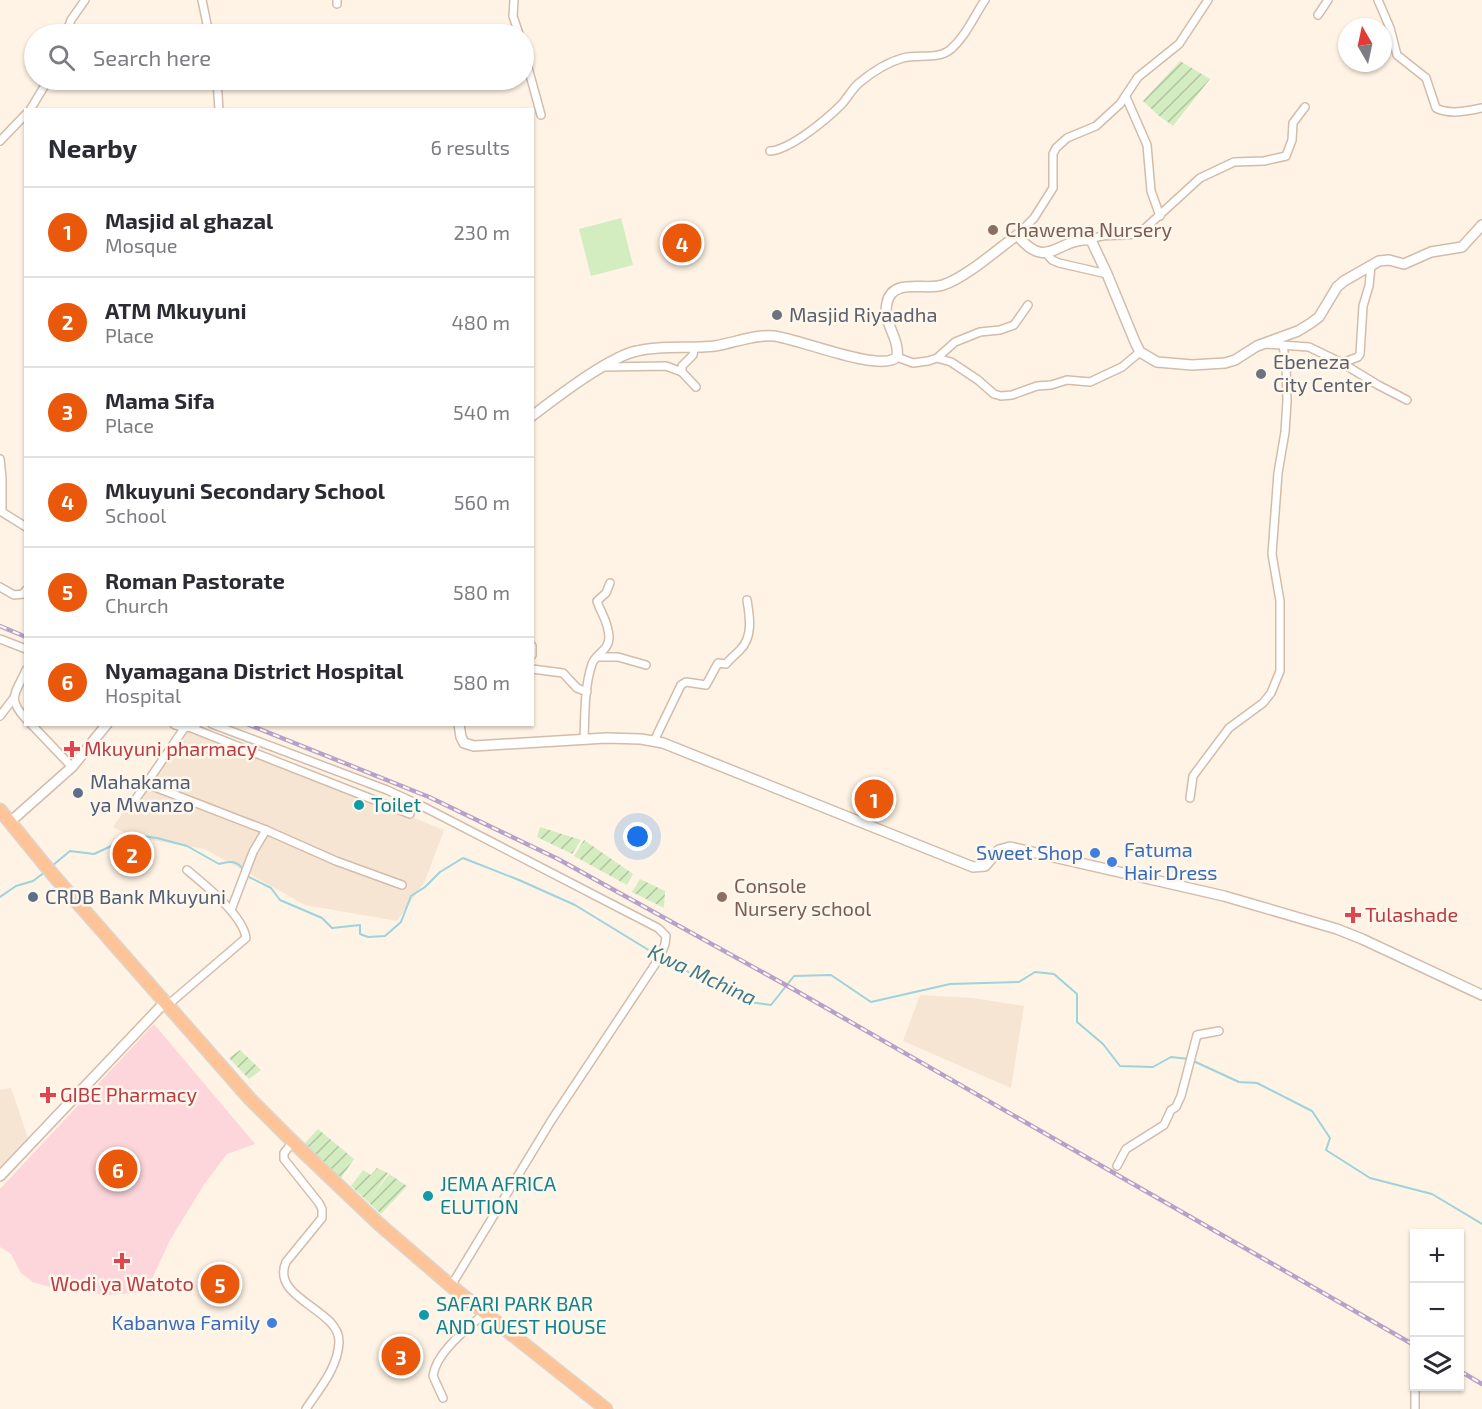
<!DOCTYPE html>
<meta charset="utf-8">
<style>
:root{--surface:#fff;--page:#f7f7f7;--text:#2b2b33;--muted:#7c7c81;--line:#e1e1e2;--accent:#ea580c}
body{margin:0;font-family:"Exo 2",sans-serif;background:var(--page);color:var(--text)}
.controls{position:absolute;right:18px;bottom:18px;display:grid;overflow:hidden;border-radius:0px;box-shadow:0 2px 4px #0004}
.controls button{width:54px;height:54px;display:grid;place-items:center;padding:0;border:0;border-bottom:2px solid var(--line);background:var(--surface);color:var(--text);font:30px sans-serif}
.compass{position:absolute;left:1338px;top:18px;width:54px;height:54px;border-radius:50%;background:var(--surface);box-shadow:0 2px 4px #0004;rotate:351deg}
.you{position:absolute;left:638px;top:837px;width:21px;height:21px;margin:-15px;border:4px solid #fff;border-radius:50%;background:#1a73e8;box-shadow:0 0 0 9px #1a73e833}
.badge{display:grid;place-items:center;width:39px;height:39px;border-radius:50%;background:var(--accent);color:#fff;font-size:20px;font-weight:700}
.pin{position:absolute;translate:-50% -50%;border:3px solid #fff;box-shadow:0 2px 6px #0006}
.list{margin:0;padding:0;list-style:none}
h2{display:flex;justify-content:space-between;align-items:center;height:78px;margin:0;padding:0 24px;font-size:26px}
h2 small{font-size:20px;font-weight:400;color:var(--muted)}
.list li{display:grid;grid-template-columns:39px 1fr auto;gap:18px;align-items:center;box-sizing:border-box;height:90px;padding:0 24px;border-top:2px solid var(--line)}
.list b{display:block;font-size:22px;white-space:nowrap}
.list p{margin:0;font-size:20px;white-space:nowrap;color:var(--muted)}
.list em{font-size:20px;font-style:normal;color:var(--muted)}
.icon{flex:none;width:33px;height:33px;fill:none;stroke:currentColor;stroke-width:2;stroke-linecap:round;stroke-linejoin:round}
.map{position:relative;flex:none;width:1482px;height:1409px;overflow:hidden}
.search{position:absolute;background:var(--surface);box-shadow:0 2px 4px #0004;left:24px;top:24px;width:510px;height:66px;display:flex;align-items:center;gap:15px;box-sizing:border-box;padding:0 21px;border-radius:33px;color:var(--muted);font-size:22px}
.panel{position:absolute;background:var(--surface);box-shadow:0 2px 4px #0004;left:24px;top:108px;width:510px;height:618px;border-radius:0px}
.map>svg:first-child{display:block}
</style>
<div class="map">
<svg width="1482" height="1409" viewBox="0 0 1482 1409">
<defs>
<pattern id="garden-furrows" width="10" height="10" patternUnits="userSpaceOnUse" patternTransform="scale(1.5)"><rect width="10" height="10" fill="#d3edc1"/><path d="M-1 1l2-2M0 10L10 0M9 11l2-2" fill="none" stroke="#b0c39f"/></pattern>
</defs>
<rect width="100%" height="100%" fill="#fef3e4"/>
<g fill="#f6e5d2">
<polygon points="188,730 331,784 444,830 425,881 397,921 305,905 205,849 132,837 113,827 169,746"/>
<polygon points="920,995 972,998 1024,1006 1011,1088 903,1041"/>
<polygon points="11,1088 31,1147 0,1177 0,1090"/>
</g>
<polygon fill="#fdd6db" points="154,1024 255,1144 227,1154 205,1183 170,1240 146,1292 107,1295 50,1287 33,1282 21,1273 11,1254 0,1247 0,1189"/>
<polygon fill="#d3edc1" points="621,218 633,265 591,276 579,229"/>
<g fill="url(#garden-furrows)">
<polygon points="1180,61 1210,79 1173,126 1158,115 1143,101"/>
<polygon points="540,827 581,840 572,854 537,837"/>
<polygon points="584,840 633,874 627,885 574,856"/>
<polygon points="640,879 665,891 664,908 632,892"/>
<polygon points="240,1050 261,1070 249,1079 229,1058"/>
<polygon points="318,1129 354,1159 341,1178 304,1144"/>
<polygon points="377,1168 388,1173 370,1200 389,1174 407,1186 381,1214 351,1186 363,1170 371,1175"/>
</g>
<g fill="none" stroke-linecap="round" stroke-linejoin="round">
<g stroke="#9cd3dc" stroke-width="2">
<path d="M52 866 70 851 94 854 135 835 157 838 187 846 219 864C230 861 238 860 244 871"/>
<polyline points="247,876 271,888 280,900 322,918 332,928 360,925 360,934 368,937 385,936 401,922 411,896 425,887 440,872 463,858 519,880 575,905 660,957 670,960 693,975 716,981 749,1002 771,1005 794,976 831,975 871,1002 950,984 1019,982 1035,972 1054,974 1077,994 1077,1022 1103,1044 1120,1066 1153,1067 1171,1057 1189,1059 1239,1082 1257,1083 1312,1111 1330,1138 1326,1150 1370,1178 1432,1194 1482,1224"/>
<polyline points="0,897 16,886 33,881 45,872"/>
</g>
<g stroke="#d3bcab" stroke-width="10">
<g id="minor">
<polyline points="202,0 209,34"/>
<polyline points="337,0 337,4"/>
<polyline points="514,0 513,16 519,34"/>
<path d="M1378 0 1390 28 1397 55 1426 78 1436 108C1449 115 1468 111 1482 108"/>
<polyline points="1318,15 1328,0"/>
<polyline points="66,34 71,20 85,0"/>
<polyline points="524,53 541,115"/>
<polyline points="217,80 219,110"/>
<polyline points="1126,97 1147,145 1151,191 1160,216"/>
<polyline points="30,110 48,80"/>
<polyline points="0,141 26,114"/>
<path d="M770 151C790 150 827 119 842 104 848 97 852 89 859 83 871 73 888 62 903 58 918 54 939 60 951 49 966 36 974 16 985 0"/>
<polyline points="1017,235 1034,218 1053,188 1053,154 1056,148 1067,138 1096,126 1120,104 1138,77 1179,44 1208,0"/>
<path d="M1091 240C1106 231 1125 239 1141 232L1200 178 1234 162 1264 161 1286 156 1292 140 1293 123 1305 107"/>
<polyline points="1046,253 1052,260 1059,263 1107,274"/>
<polyline points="1265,344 1309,347 1342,363 1378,385 1407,400"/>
<polyline points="897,357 913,363 928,361 937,358 955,342 980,332 1000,330 1014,325 1028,305"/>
<polyline points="937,358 951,362 978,380 994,394 1001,396 1012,395 1037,386 1051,385 1067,380 1090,382 1122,367 1140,352"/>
<polyline points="1342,363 1358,357 1360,354 1363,306 1369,286 1371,266"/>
<polyline points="605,367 666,366 682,372 696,387"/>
<polyline points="682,372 682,366 693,355 694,349"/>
<polyline points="0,459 2,478 2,512 26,527"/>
<polyline points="0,587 14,595 23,594 26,590"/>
<polyline points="0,639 26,649"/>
<polyline points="532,646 532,655"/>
<polyline points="597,657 618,657 646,665"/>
<polyline points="532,669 563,673 577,688 587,692"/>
<path d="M26 670C16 693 6 698 26 719"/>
<polyline points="0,716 13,699"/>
<polyline points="31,724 72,767"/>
<polyline points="212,724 387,790 422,806 658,928 666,936 665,944 660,957 551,1121 451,1286"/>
<polyline points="189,727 410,814"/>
<path d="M584 740C585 715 584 688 592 664 596 653 609 651 609 637 608 620 601 614 597 601L606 593 610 583"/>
<path d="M654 741 681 685 686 682 706 685 718 663 726 664C730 659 735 655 740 650 753 637 750 618 747 600"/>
<polyline points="147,784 266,830 336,861 402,885"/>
<polyline points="1190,798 1193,776 1229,728 1263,703 1271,693 1280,671 1280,601 1272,554 1278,473 1285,432 1287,401 1286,365 1283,345"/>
<polyline points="131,806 185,727"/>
<polyline points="231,910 253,852 266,830"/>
<path d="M169 1004 246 938C243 915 204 884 187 870"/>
<path d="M293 1142 284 1153V1159L319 1203 322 1209V1218L286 1262C270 1299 340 1309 339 1342 338 1368 319 1389 306 1409"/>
<polyline points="1117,1166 1126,1149 1164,1125 1171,1110 1176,1107 1181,1096 1197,1035 1219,1031"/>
<polyline points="1415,1386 1415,1409"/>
<path d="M443 1398 433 1376C436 1352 468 1328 485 1313"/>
</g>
</g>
<g stroke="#d3bcab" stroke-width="12">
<g id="tertiary">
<path d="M532 416C556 398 610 356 637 351 662 345 690 349 715 346 734 343 755 334 774 336 800 339 880 373 897 357 900 338 882 322 887 303 892 277 926 291 943 285 965 278 997 250 1017 235 1048 273 1057 237 1091 240L1107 274 1135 342 1140 352 1157 362 1192 365 1225 363 1235 360 1257 346 1298 331 1311 323 1319 317 1337 287 1344 281 1379 261 1389 260 1404 264 1431 252 1462 247 1482 225"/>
<polyline points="175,724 185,727 196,724"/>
<polyline points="459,724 461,737 464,743 474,746 606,738 641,739 663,743 973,867 985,866 999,850 1010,847 1224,896 1337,929 1362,939 1482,995"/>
<polyline points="10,822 72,767 107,724"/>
<polyline points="0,1176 166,1001"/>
</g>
</g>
<g stroke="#dcd4cf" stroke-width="15">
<polyline id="trunk" points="0,810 54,876 250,1099 293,1142 379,1224 451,1286 606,1409"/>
</g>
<use href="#minor" stroke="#fff" stroke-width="7"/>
<use href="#tertiary" stroke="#fff" stroke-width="9"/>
<use href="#trunk" stroke="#fec498" stroke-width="12"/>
<g stroke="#b6a1c9" stroke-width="4.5">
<g id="rail">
<polyline points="0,626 26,637"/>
<polyline points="247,724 429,797 558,859 793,989 1414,1345"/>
<polyline points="1460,1371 1482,1384"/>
</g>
</g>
<use href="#rail" stroke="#fff7ec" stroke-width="2" stroke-dasharray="7" stroke-linecap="butt"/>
</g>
<g fill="#8d6e63" stroke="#fff7ec" stroke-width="2">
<circle cx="993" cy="230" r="6"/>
<circle cx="722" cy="897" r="6"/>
</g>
<g fill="#6b7280" stroke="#fff7ec" stroke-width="2">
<circle cx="777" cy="315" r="6"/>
<circle cx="1261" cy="374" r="6"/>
</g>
<g fill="#e0444e" stroke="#fff7ec" stroke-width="2">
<path d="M69 740h6v6h6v6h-6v6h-6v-6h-6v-6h6z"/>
<path d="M1350 906h6v6h6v6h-6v6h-6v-6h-6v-6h6z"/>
<path d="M45 1086h6v6h6v6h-6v6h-6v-6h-6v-6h6z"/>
<path d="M119 1252h6v6h6v6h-6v6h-6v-6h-6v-6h6z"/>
</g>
<g fill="#5c6f8a" stroke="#fff7ec" stroke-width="2">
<circle cx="78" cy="793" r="6"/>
<circle cx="33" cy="897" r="6"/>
</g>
<g fill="#0f9aa8" stroke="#fff7ec" stroke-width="2">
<circle cx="359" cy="805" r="6"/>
<circle cx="428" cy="1196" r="6"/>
<circle cx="424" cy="1315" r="6"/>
</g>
<g fill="#3f7fe0" stroke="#fff7ec" stroke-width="2">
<circle cx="1095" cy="853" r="6"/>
<circle cx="1112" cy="862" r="6"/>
<circle cx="272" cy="1323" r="6"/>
</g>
<g text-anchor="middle" stroke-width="5" stroke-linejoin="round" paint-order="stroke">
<g font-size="20" fill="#785e54" stroke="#fff7ec" text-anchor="start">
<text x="1005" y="237">Chawema Nursery</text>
<text x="734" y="893">Console<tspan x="734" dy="23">Nursery school</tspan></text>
</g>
<g font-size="20" fill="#5b616d" stroke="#fff7ec" text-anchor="start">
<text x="789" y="322">Masjid Riyaadha</text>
<text x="1273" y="369">Ebeneza<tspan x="1273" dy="23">City Center</tspan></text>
</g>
<g font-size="20" fill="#be3a42" stroke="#fff7ec" text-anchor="start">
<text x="84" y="756">Mkuyuni pharmacy</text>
<text x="1365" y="922">Tulashade</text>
<text x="60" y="1102">GIBE Pharmacy</text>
<text x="122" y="1291" text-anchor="middle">Wodi ya Watoto</text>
</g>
<g font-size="20" fill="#4e5e75" stroke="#fff7ec" text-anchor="start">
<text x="90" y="789">Mahakama<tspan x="90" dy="23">ya Mwanzo</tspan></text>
<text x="45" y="904">CRDB Bank Mkuyuni</text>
</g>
<g font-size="20" fill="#0d838f" stroke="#fff7ec" text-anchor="start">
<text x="371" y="812">Toilet</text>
<text x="440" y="1191">JEMA AFRICA<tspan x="440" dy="23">ELUTION</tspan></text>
<text x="436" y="1311">SAFARI PARK BAR<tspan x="436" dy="23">AND GUEST HOUSE</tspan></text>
</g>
<g font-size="20" fill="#366cbe" stroke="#fff7ec" text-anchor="end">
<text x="1124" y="857" text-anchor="start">Fatuma<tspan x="1124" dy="23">Hair Dress</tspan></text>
<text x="1083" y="860">Sweet Shop</text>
<text x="260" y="1330">Kabanwa Family</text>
</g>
<g font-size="21" font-style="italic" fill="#3c7b87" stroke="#fff7ec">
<text transform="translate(702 975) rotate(25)" y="7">Kwa Mchina</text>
</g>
</g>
</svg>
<div class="controls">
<button>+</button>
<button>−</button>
<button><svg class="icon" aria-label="layers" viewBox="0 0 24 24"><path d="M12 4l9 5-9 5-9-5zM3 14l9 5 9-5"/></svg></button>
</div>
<svg class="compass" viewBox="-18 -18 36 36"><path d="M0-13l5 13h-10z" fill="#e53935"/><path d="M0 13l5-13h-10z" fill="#7c7c81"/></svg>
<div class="you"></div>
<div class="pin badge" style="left:874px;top:799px">1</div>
<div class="pin badge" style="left:132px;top:854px">2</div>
<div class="pin badge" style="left:401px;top:1356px">3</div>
<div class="pin badge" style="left:682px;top:243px">4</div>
<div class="pin badge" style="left:220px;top:1284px">5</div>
<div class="pin badge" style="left:118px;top:1169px">6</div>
<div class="search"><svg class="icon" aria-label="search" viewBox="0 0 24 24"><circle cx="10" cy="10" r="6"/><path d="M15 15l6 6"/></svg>Search here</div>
<section class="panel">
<h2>Nearby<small>6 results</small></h2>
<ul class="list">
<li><span class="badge">1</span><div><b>Masjid al ghazal</b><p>Mosque</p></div><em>230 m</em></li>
<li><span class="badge">2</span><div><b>ATM Mkuyuni</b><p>Place</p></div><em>480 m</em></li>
<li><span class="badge">3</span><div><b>Mama Sifa</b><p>Place</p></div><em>540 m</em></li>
<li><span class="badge">4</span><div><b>Mkuyuni Secondary School</b><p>School</p></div><em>560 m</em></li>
<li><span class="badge">5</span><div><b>Roman Pastorate</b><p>Church</p></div><em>580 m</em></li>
<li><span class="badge">6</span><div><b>Nyamagana District Hospital</b><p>Hospital</p></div><em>580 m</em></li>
</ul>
</section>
</div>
